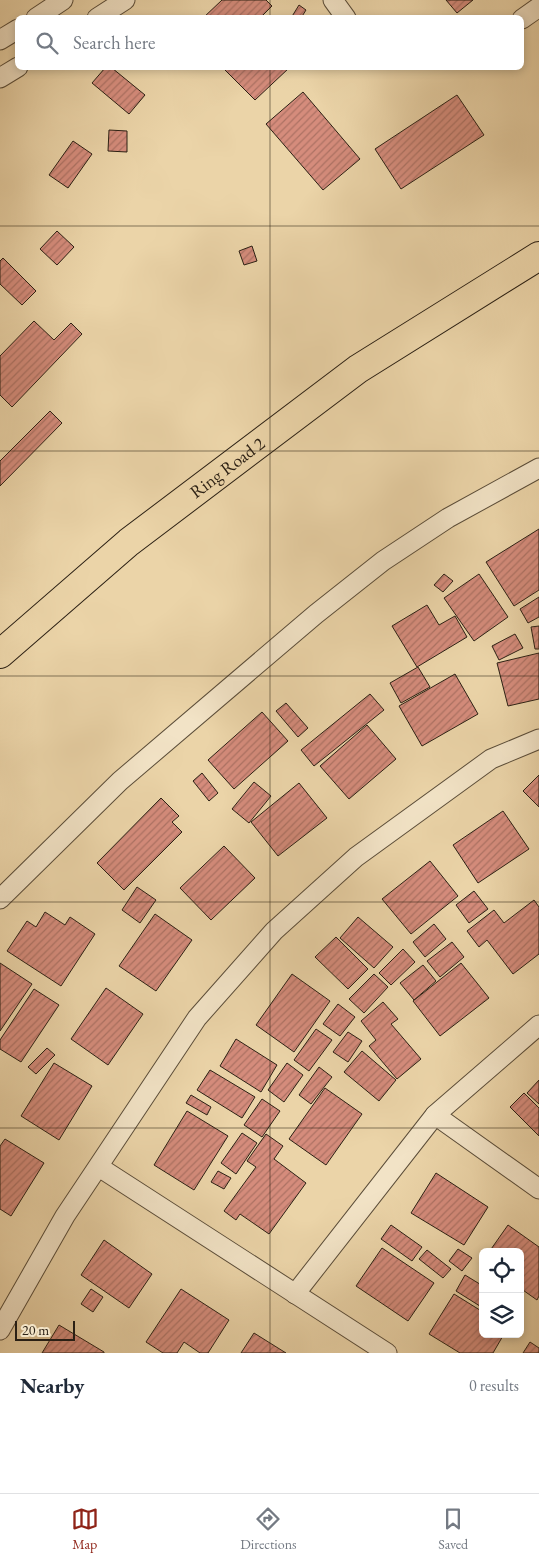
<!DOCTYPE html>
<style>
:root{--surface:#fff;--page:#f6f6f7;--text:#1f2937;--muted:#747a83;--line:#e0e1e3;--accent:#8f2418}
body{margin:0;font-family:"EB Garamond",serif;background:var(--page);color:var(--text)}
.controls{position:absolute;right:15px;bottom:15px;display:grid;overflow:hidden;border-radius:8px;box-shadow:0 2px 8px #0003}
.controls button{width:45px;height:45px;display:grid;place-items:center;padding:0;border:0;border-bottom:1px solid var(--line);background:var(--surface);color:var(--text);font:25px sans-serif}
.scale{position:absolute;left:15px;bottom:12px;width:60px;box-sizing:border-box;padding-left:5px;border:2px solid #2b2014;border-top:0;font-size:14px;line-height:18px;white-space:nowrap;color:#2b2014;-webkit-text-stroke:4px #f2e3c6;paint-order:stroke}
.list{margin:0;padding:0;list-style:none}
h2{display:flex;justify-content:space-between;align-items:center;height:65px;margin:0;padding:0 20px;font-size:21px}
h2 small{font-size:16px;font-weight:400;color:var(--muted)}
.icon{flex:none;width:28px;height:28px;fill:none;stroke:currentColor;stroke-width:2;stroke-linecap:round;stroke-linejoin:round}
.map{position:relative;flex:none;width:539px;height:1353px;overflow:hidden}
.search{position:absolute;background:var(--surface);box-shadow:0 2px 8px #0003;left:15px;right:15px;top:15px;height:55px;display:flex;align-items:center;gap:12px;box-sizing:border-box;padding:0 18px;border-radius:8px;color:var(--muted);font-size:19px}
.sheet{height:140px;background:var(--surface)}
nav{display:flex;justify-content:space-around;align-items:center;box-sizing:border-box;height:70px;border-top:1px solid var(--line);background:var(--surface);font-size:14px;color:var(--muted)}
nav a{display:grid;justify-items:center;gap:2px}
nav .on{color:var(--accent)}
.map>svg:first-child{display:block}
</style>
<div class="map">
<svg width="539" height="1353" viewBox="0 0 539 1353">
<defs>
<pattern id="building-hatch" width="6" height="6" patternUnits="userSpaceOnUse" patternTransform="scale(1.25)"><rect width="6" height="6" fill="#d58c7c"/><path d="M-1 1l2-2M0 6l6-6M5 7l2-2" fill="none" stroke="#ad7264"/></pattern>
</defs>
<rect width="100%" height="100%" fill="#ebd4a8"/>
<filter id="stains"><feTurbulence type="fractalNoise" baseFrequency=".004" numOctaves="4"/><feColorMatrix values="0 0 0 0 .2 0 0 0 0 .09 0 0 0 0 .02 0 0 0 .5 -.17"/></filter>
<radialGradient id="worn" r=".72"><stop offset=".6" stop-color="#630" stop-opacity="0"/><stop offset="1" stop-color="#630" stop-opacity=".3"/></radialGradient>
<g fill="url(#building-hatch)" stroke="#2b2014">
<polygon points="222,0 266,0 272,6 260,18 203,18"/>
<polygon points="446,0 473,0 457,13"/>
<polygon points="299,5 306,10 301,18 291,18"/>
<polygon points="105,68 112,68 145,95 129,114 92,83"/>
<polygon points="223,68 289,68 255,100"/>
<polygon points="303,92 360,159 323,190 266,124"/>
<polygon points="457,95 484,135 401,189 375,149"/>
<polygon points="109,130 127,131 127,152 108,151"/>
<polygon points="73,141 92,154 68,188 49,175"/>
<polygon points="57,231 74,247 57,265 40,249"/>
<polygon points="252,246 257,261 244,265 239,251"/>
<polygon points="3,258 36,291 22,305 0,284 0,261"/>
<polygon points="34,321 54,340 71,323 82,334 12,407 0,395 0,356"/>
<polygon points="50,411 62,423 0,486 0,461"/>
<polygon points="539,529 539,590 514,606 486,562"/>
<polygon points="444,574 453,581 443,592 434,585"/>
<polygon points="479,574 508,617 474,641 444,598"/>
<polygon points="539,597 539,617 528,623 520,609"/>
<polygon points="427,605 439,625 455,616 467,637 417,667 392,626"/>
<polygon points="539,626 539,649 535,649 531,627"/>
<polygon points="515,634 523,648 499,660 492,646"/>
<polygon points="539,653 539,699 508,706 497,663"/>
<polygon points="418,667 430,687 401,703 390,683"/>
<polygon points="455,674 478,714 422,746 399,706"/>
<polygon points="370,694 384,710 314,766 301,750"/>
<polygon points="286,703 308,728 298,737 276,711"/>
<polygon points="262,712 288,741 234,789 208,760"/>
<polygon points="367,725 396,759 349,799 320,766"/>
<polygon points="202,773 218,793 209,801 193,781"/>
<polygon points="539,775 539,807 523,791"/>
<polygon points="254,782 271,796 249,823 232,809"/>
<polygon points="299,783 327,818 278,856 251,822"/>
<polygon points="161,798 179,816 172,822 182,832 124,890 97,863"/>
<polygon points="503,811 529,849 478,883 453,845"/>
<polygon points="224,846 255,878 211,920 180,888"/>
<polygon points="430,861 458,896 411,934 382,899"/>
<polygon points="137,887 156,900 140,923 122,910"/>
<polygon points="474,891 488,909 469,923 456,905"/>
<polygon points="534,900 539,907 539,954 513,974 487,940 479,947 467,931 494,910 504,923"/>
<polygon points="45,912 65,925 70,917 95,934 61,986 7,951 27,921 36,927"/>
<polygon points="155,914 192,940 156,991 119,966"/>
<polygon points="358,917 393,947 374,968 340,938"/>
<polygon points="434,924 446,939 425,957 413,942"/>
<polygon points="336,937 368,969 348,989 315,957"/>
<polygon points="452,942 464,957 440,977 427,961"/>
<polygon points="403,949 415,962 391,985 379,973"/>
<polygon points="0,963 32,984 0,1031"/>
<polygon points="461,963 489,998 440,1036 413,1001"/>
<polygon points="423,965 436,981 414,1000 400,983"/>
<polygon points="292,974 330,1001 294,1052 256,1025"/>
<polygon points="374,974 388,987 364,1013 349,999"/>
<polygon points="106,988 143,1014 108,1065 71,1039"/>
<polygon points="34,989 59,1005 21,1062 0,1049 0,1040"/>
<polygon points="383,1002 398,1019 391,1024 421,1059 397,1079 369,1046 376,1040 361,1021"/>
<polygon points="338,1004 355,1017 340,1036 323,1024"/>
<polygon points="316,1029 332,1040 309,1071 294,1060"/>
<polygon points="348,1032 362,1041 348,1062 333,1052"/>
<polygon points="236,1039 277,1065 261,1092 220,1066"/>
<polygon points="47,1048 55,1055 36,1074 28,1067"/>
<polygon points="362,1051 396,1080 379,1101 344,1072"/>
<polygon points="54,1063 92,1086 59,1140 21,1116"/>
<polygon points="287,1063 303,1075 284,1102 268,1090"/>
<polygon points="319,1067 332,1077 311,1104 299,1095"/>
<polygon points="210,1070 255,1097 242,1118 197,1090"/>
<polygon points="539,1080 539,1104 527,1093"/>
<polygon points="325,1088 362,1114 326,1165 289,1139"/>
<polygon points="524,1093 539,1108 539,1136 510,1107"/>
<polygon points="191,1095 211,1107 207,1115 186,1103"/>
<polygon points="262,1099 280,1111 262,1137 244,1125"/>
<polygon points="187,1111 228,1136 194,1190 154,1165"/>
<polygon points="242,1133 257,1143 236,1174 221,1163"/>
<polygon points="266,1134 283,1146 274,1159 306,1183 269,1234 240,1214 236,1220 224,1211 256,1167 247,1161"/>
<polygon points="5,1139 44,1163 11,1216 0,1209 0,1146"/>
<polygon points="218,1171 231,1178 224,1189 211,1182"/>
<polygon points="436,1173 488,1207 464,1245 411,1213"/>
<polygon points="391,1225 422,1247 412,1261 381,1239"/>
<polygon points="508,1225 539,1247 539,1296 537,1300 520,1288 520,1252 489,1252"/>
<polygon points="104,1240 152,1274 129,1308 81,1275"/>
<polygon points="382,1248 434,1283 408,1321 356,1286"/>
<polygon points="458,1249 472,1258 462,1271 449,1261"/>
<polygon points="427,1250 451,1269 443,1278 419,1259"/>
<polygon points="465,1275 483,1286 483,1308 456,1291"/>
<polygon points="91,1289 103,1297 93,1312 81,1304"/>
<polygon points="181,1289 229,1320 208,1353 200,1353 184,1342 177,1353 163,1353 146,1342"/>
<polygon points="454,1294 483,1312 483,1334 504,1334 493,1353 460,1353 429,1334"/>
<polygon points="59,1325 104,1352 104,1353 42,1353"/>
<polygon points="254,1333 286,1353 241,1353"/>
<polygon points="530,1342 539,1348 539,1353 523,1353"/>
</g>
<g fill="none" stroke-linecap="round" stroke-linejoin="round">
<g stroke="#5b4d39" stroke-width="21">
<g id="street">
<polyline points="333,0 346,18"/>
<polyline points="36,18 63,0"/>
<polyline points="97,18 125,0"/>
<polyline points="522,19 539,7"/>
<polyline points="0,40 18,29"/>
<polyline points="0,78 18,67"/>
<polyline points="0,899 120,781 316,614 383,561 448,518 539,468"/>
<polyline points="435,1115 539,1189"/>
<polyline points="99,1167 387,1353"/>
<polyline points="295,1294 435,1115 539,1025"/>
<polyline points="0,1330 65,1216 197,1018 274,931 356,857 491,759 539,739"/>
</g>
</g>
<g stroke="#2b2014" stroke-width="30">
<g id="primary">
<path id="s1" d="M0 654 129 542 358 369 539 256"/>
</g>
</g>
<use href="#street" stroke="#f2e3c6" stroke-width="19"/>
<use href="#primary" stroke="#ebd4a8" stroke-width="28"/>
</g>
<path fill="none" stroke="#2b2014" stroke-width="1" stroke-opacity="0.55" d="M270 0V18M270 68V1353M0 226H539M0 451H539M0 676H539M0 902H539M0 1128H539"/>
<g text-anchor="middle" stroke-width="4.5" stroke-linejoin="round" paint-order="stroke">
<g font-size="18" fill="#2b2014" stroke="#f2e3c6">
<text dy="6" stroke="none"><textPath href="#s1" startOffset="294">Ring Road 2</textPath></text>
</g>
</g>
<rect width="100%" height="100%" filter="url(#stains)"/>
<rect width="100%" height="100%" fill="url(#worn)"/>
</svg>
<div class="controls">
<button><svg class="icon" aria-label="locate" viewBox="0 0 24 24"><circle cx="12" cy="12" r="6"/><path d="M12 2v4M12 18v4M2 12h4M18 12h4"/></svg></button>
<button><svg class="icon" aria-label="layers" viewBox="0 0 24 24"><path d="M12 4l9 5-9 5-9-5zM3 14l9 5 9-5"/></svg></button>
</div>
<div class="scale">20 m</div>
<div class="search"><svg class="icon" aria-label="search" viewBox="0 0 24 24"><circle cx="10" cy="10" r="6"/><path d="M15 15l6 6"/></svg>Search here</div>
</div>
<section class="sheet">
<h2>Nearby<small>0 results</small></h2>
<ul class="list">
</ul>
</section>
<nav>
<a class="on"><svg class="icon" aria-label="map" viewBox="0 0 24 24"><path d="M3 6l6-2 6 2 6-2v14l-6 2-6-2-6 2zM9 4v14M15 6v14"/></svg>Map</a>
<a><svg class="icon" aria-label="directions" viewBox="0 0 24 24"><path d="M12 3l9 9-9 9-9-9zM9 14v-3h6M13 9l2 2-2 2"/></svg>Directions</a>
<a><svg class="icon" aria-label="saved" viewBox="0 0 24 24"><path d="M7 4h10v16l-5-4-5 4z"/></svg>Saved</a>
</nav>
